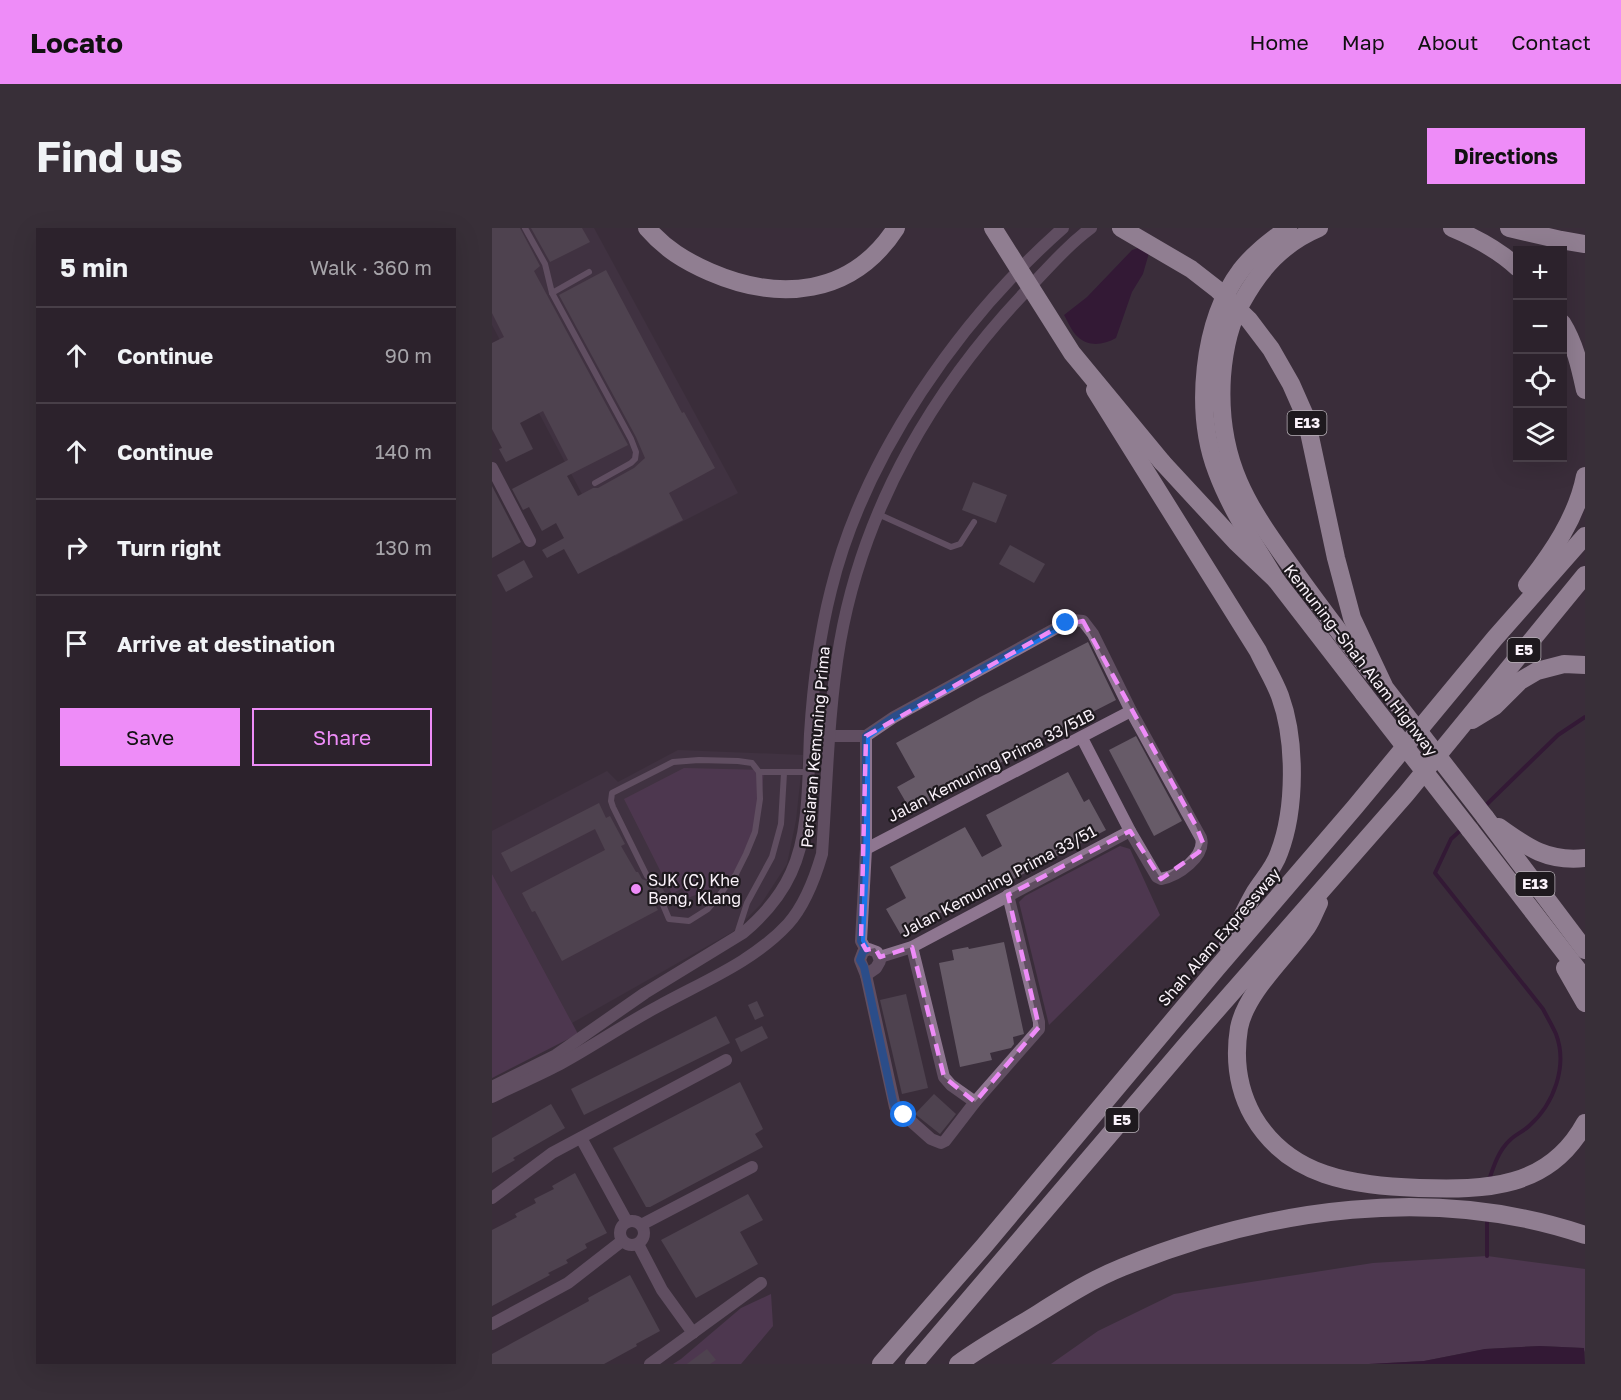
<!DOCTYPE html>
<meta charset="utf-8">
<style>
:root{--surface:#2c222c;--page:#382f38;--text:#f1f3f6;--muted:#a6a4a9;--line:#483f48;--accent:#ee8cf8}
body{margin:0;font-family:"Golos Text",sans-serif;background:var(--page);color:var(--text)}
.controls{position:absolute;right:18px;top:18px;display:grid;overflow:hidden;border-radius:0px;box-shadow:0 6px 24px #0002}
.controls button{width:54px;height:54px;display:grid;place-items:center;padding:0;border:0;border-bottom:2px solid var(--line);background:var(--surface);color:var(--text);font:30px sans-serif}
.stop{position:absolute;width:18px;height:18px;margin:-14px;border:4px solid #1a73e8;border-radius:50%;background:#fff}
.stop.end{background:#1a73e8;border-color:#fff;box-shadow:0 2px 6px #0008}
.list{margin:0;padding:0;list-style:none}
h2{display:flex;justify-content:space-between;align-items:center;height:78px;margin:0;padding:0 24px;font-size:26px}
h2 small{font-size:20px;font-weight:400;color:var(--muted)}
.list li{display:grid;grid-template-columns:39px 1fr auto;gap:18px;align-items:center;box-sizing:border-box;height:96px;padding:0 24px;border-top:2px solid var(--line)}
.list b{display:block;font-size:22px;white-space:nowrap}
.list em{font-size:20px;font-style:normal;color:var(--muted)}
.actions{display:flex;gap:12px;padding:18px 24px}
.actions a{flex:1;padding:14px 0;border:2px solid var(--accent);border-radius:0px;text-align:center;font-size:21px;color:var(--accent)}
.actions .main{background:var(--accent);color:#111}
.icon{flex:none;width:33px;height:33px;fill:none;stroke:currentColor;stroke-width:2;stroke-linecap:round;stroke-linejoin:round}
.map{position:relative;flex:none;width:1093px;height:1136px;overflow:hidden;border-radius:0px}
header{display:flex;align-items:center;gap:36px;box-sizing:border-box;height:84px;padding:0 30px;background:var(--accent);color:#111}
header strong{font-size:28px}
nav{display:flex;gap:33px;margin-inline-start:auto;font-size:21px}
.intro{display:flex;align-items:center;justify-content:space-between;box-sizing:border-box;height:144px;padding:0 36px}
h1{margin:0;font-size:42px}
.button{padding:15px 27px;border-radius:0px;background:var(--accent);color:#111;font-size:21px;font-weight:700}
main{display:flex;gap:36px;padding:0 36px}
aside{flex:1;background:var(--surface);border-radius:0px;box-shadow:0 6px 24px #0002}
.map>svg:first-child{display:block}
</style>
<header>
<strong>Locato</strong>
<nav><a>Home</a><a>Map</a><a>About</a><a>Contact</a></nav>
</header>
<div class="intro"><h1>Find us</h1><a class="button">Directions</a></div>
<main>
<aside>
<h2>5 min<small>Walk · 360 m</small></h2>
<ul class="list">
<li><svg class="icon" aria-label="ahead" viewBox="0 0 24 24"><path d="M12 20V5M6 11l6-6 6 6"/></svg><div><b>Continue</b></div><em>90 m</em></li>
<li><svg class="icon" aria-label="ahead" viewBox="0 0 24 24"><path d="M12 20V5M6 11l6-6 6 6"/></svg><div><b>Continue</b></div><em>140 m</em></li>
<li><svg class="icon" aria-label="right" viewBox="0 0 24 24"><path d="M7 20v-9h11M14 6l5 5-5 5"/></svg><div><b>Turn right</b></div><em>130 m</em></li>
<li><svg class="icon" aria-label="arrive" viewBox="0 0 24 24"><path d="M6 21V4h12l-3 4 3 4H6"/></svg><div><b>Arrive at destination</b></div></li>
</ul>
<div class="actions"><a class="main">Save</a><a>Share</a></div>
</aside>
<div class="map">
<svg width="1093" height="1136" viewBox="0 0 1093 1136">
<rect width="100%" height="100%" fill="#3a2e3b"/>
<g fill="#483849">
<polygon points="0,0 102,0 246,265 123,328 0,97"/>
<polygon points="186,522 311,527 304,592 295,636 269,676 242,703 80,795 0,646 0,603 115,543 126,554"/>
</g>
<g fill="#654468">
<polygon points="192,540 272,542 267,594 249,635 233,655 196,670 190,660 180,666 132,571"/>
<polygon points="628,618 638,621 668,687 557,797 527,674 533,668"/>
<polygon points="0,646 86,806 0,850"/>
<polygon points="995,1028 1093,1041 1093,1124 1091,1120 1048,1118 993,1121 932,1133 877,1136 559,1136 606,1103 682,1066 881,1035"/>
<polygon points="279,1066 281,1098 249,1136 181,1136 189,1131 249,1080"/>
</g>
<g fill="#2b0030">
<path d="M649 19 657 25 651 46 640 64 624 110C612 117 596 119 586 109 580 104 576 94 572 87L595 69 640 22Z"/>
<polygon points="1048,1118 1092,1120 1093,1136 877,1136 932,1133 993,1121"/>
</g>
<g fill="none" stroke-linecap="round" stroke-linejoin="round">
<g stroke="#2b0030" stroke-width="4">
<polyline points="991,580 1066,507 1093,489"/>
<path d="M971 600 959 611 943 645 1051 781C1055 789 1060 797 1064 806 1076 838 1062 876 1037 898 1032 903 1024 906 1018 912 1007 922 1002 937 997 952"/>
<polyline points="995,989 995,1028"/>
</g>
</g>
<g fill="#675b68">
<polygon points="0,0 28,0 48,38 42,43 136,217 75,248 86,268 101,260 106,260 142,240 153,230 144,209 67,67 114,42 190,185 192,184 223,240 177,265 191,292 86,346 72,321 55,330 50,322 72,310 64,295 50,303 37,279 31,282 20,261 76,232 51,183 28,195 41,221 14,234 7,221 10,220 0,201 0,115 12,109 0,85"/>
<polygon points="39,0 90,0 98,14 58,34"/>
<polygon points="481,254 515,267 504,295 470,282"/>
<polygon points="0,258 29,314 0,330"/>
<polygon points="518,317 553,336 542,355 507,336"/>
<polygon points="32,332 41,349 14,364 5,347"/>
<polygon points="596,414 624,472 520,525 521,528 419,583 405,559 423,549 404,515 488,469"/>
<polygon points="644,508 690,593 662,608 617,522"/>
<polygon points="576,544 592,574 597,571 614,602 518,653 515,648 409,707 394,681 414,670 398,639 473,599 490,629 510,618 494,587"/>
<polygon points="107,575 114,590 118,588 133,616 129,618 144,644 146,644 150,651 155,653 159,651 160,646 162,644 175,669 169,667 165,669 162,675 166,682 70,733 43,683 40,684 30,665 113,622 103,601 19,644 9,625"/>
<polygon points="512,714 532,806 521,809 522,816 519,820 498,825 500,832 468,839 447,735 462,732 460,722 476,719 477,721"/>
<polygon points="414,766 436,860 410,866 388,772"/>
<polygon points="265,773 272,788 263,792 256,777"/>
<polygon points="224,788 238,815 92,887 79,861"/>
<polygon points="270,798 276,810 249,824 243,811"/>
<polygon points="248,854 271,901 263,906 271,919 158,979 154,979 121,920"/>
<polygon points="442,866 464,886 448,906 423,886"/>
<polygon points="59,876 73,900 21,930 23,932 0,945 0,910"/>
<polygon points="83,945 115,1005 93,1016 95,1020 74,1032 76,1035 56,1045 58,1047 0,1078 0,1002 25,989 23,986 44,975 42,971 62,961 60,958"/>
<polygon points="256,966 271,992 248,1004 266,1036 204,1070 169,1012"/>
<polygon points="138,1047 168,1103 144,1116 145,1118 112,1136 0,1136 0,1126 97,1073 96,1070"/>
<polygon points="215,1121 224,1132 218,1136 195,1136"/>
</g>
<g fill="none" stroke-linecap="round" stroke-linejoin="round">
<g stroke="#8e7690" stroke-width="6">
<polyline points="33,0 53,36 60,65 139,211 144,224 143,231 139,235 103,255"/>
<polyline points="60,65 97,44"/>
<polyline points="386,286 459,319 468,316 482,294"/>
<polyline points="267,544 316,544"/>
<polyline points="155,648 121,579 119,573 120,565 181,534 207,532 246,533 260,535 267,544 268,571 263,604 254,626 244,646 216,681 197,693 177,691 169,672"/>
<polyline points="245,706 255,675 280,629 289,596 292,545"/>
</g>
<g stroke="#8e7690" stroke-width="12">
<polyline points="0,240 38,313"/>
<polyline points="318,508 374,508"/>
<path d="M374 508 402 489 568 398 580 392 591 393 601 406 639 483 709 610C714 628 686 648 669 651L665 649 638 603 590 510"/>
<polyline points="374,508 374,621 369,713 374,722"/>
<polyline points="374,621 639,483"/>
<polyline points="420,719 452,849 459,857 483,874"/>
<polygon points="377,721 385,724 388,733 384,740 374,747 368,732 371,724"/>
<polyline points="388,729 420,719 638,603"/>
<polyline points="374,747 403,879 439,911 449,915 453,913 483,874 547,801 547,794 516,667"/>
<polyline points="89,910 135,994"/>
<polyline points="0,970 60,925 234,832"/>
<circle cx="140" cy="1005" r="12"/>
<polyline points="149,997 260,939"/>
<polyline points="146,1016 170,1062 201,1105"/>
<polyline points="0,1096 76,1055 130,1013"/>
<polyline points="158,1136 269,1055"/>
</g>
<g stroke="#8e7690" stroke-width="12">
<path d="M0 859 64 827 153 765 251 705C270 689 289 667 299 645 318 605 316 549 318 506 321 458 327 409 339 362 372 227 468 91 571 0"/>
<path d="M0 869C23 857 48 847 70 835 103 817 133 796 165 779 210 754 261 734 296 696 313 677 323 650 330 626 335 556 336 483 348 414 372 278 443 158 537 60 557 39 576 17 599 0"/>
</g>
<g stroke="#f9e1fa" stroke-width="18">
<path d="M155 0C173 21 193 33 218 44 287 74 360 68 404 0"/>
<path d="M827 0C791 15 768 41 750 74 737 96 732 123 730 148 724 240 761 285 811 355 835 388 859 421 886 452"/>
<path d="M960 0C984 10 1007 22 1026 40"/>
<polyline points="1017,0 1069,12 1093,16"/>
<path d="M1070 95C1083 116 1088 139 1093 162"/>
<path d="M603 162 766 423C773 438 782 452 788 468 804 512 804 581 787 625 782 640 771 651 763 664 753 681 745 700 736 717"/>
<polyline points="670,234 744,314 784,352 872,466"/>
<path d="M784 352C763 317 739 282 725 244 702 184 710 94 749 42 762 25 779 13 796 0"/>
<path d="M1035 357C1060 325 1085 289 1093 248"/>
<polyline points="980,492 1003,478 1028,453 1045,443 1072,436 1093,437"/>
<polyline points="993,589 1093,722"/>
<path d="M1007 599C1036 620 1056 634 1093 630"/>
<polyline points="978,602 1093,751"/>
<path d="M827 675C823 683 820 692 815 699 794 729 754 764 747 800 742 831 746 861 761 888 797 950 861 957 927 960 994 962 1057 961 1093 895"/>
<polyline points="1073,740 1093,775"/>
<polyline points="389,1136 492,1018 725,740 863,579 1003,410 1093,308"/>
<polyline points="422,1136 694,817 914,566 1093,347"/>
<path d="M466 1136C492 1117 520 1102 547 1085 574 1068 601 1051 631 1039 776 980 942 956 1093 1007"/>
</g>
<g stroke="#f9e1fa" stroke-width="18">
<polyline points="501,0 580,125 670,234"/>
<polyline points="629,0 699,41 726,62 757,92 779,121 799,156 814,190 844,330 860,390 893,460 993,589"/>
<polyline points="872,466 978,602"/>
</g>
</g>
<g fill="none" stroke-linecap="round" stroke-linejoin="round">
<polyline stroke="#1a73e8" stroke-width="8" points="412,887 403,879 401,873 372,739 368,732 371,724 374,722 369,713 374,621 374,508 402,489 574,395"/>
</g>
<path d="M0 0H1093V1136H0ZM591 393 704 598 711 615 707 624 669 651 638 603 516 667 547 799 483 874 452 849 420 719 388 729 383 720 374 722 369 713 374 508 568 398Z" fill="#3a2e3b" fill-opacity=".55" fill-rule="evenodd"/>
<path fill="none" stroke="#ee8cf8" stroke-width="4.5" stroke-dasharray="12 8" stroke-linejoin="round" d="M591 393 704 598 711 615 707 624 669 651 638 603 516 667 547 799 483 874 452 849 420 719 388 729 383 720 374 722 369 713 374 508 568 398Z"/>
<circle fill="#ee8cf8" stroke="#1e191e" stroke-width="2" cx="144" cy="661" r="6"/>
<g text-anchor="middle" stroke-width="4.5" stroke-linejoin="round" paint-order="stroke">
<g fill="#1e191e" stroke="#b8b1b8" stroke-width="1.5">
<rect x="795.5" y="183" width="39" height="24" rx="4.5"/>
<rect x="1015.5" y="410" width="33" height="24" rx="4.5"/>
<rect x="1023.5" y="644" width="39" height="24" rx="4.5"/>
<rect x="613.5" y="880" width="33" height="24" rx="4.5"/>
</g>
<g font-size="15" font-weight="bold" fill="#faf2fa">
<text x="815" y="200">E13</text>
<text x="1032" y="427">E5</text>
<text x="1043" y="661">E13</text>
<text x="630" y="897">E5</text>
</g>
<g font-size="16" fill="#faf2fa" stroke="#1e191e">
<text transform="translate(869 432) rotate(52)" y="6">Kemuning–Shah Alam Highway</text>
<text transform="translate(323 519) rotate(-85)" y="6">Persiaran Kemuning Prima</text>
<text transform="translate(499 537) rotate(-27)" y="6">Jalan Kemuning Prima 33/51B</text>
<text transform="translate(506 653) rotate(-28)" y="6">Jalan Kemuning Prima 33/51</text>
<text transform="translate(727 709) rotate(-49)" y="6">Shah Alam Expressway</text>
</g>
<g font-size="16" fill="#faf2fa" stroke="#1e191e" text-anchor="start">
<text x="156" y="658">SJK (C) Khe<tspan x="156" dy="18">Beng, Klang</tspan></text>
</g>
</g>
</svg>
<div class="controls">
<button>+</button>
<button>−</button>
<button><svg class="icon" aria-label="locate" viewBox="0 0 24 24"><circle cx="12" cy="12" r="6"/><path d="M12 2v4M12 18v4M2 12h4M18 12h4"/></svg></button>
<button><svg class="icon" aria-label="layers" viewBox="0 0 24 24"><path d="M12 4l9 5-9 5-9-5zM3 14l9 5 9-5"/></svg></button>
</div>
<div class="stop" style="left:412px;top:887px"></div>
<div class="stop end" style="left:574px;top:395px"></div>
</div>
</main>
